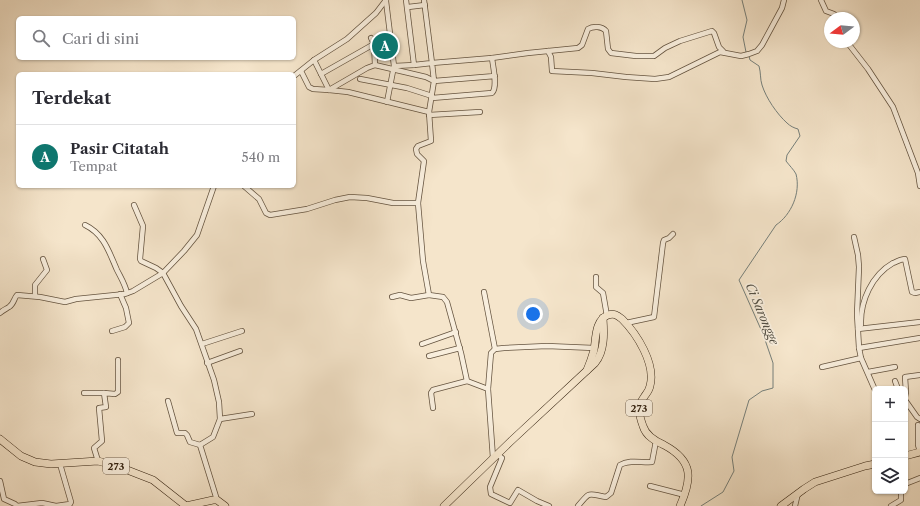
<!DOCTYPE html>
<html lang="id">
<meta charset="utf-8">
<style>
:root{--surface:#fff;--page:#f2f2f3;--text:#2b2b33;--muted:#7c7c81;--line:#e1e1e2;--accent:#0f766e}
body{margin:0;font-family:"Libre Caslon Text",serif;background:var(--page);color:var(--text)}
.controls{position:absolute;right:12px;bottom:12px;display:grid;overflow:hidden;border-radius:6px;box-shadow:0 1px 3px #0004}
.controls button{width:36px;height:36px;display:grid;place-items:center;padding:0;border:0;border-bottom:1px solid var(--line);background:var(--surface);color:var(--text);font:20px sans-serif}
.compass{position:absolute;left:824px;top:12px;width:36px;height:36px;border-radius:50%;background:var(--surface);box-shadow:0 1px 3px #0004;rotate:254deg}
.you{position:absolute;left:533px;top:314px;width:14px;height:14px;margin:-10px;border:3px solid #fff;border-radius:50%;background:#1a73e8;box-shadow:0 0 0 6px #1a73e833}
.badge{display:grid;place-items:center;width:26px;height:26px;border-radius:50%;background:var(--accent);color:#fff;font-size:13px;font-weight:700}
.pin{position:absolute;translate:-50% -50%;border:2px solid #fff;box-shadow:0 1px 4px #0006}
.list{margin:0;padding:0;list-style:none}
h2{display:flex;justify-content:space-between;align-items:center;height:52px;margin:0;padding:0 16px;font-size:17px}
h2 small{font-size:13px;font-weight:400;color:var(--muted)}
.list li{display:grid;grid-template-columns:26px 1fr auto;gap:12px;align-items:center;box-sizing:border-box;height:64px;padding:0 16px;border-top:1px solid var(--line)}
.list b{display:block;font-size:15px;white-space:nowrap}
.list p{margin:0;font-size:13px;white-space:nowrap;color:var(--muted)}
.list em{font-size:13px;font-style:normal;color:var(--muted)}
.icon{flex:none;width:22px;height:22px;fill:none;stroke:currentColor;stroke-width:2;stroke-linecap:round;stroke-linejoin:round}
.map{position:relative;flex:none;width:920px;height:506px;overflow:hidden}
.search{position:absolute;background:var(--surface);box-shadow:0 1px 3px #0004;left:16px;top:16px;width:280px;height:44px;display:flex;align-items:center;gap:10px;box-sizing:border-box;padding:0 14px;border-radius:6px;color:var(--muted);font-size:15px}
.panel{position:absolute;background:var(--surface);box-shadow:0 1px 3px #0004;left:16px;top:72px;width:280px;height:116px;border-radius:6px}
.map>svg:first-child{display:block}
</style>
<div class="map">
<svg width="920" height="506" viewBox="0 0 920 506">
<rect width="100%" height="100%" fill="#f5e5cb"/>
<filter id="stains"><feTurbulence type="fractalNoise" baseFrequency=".005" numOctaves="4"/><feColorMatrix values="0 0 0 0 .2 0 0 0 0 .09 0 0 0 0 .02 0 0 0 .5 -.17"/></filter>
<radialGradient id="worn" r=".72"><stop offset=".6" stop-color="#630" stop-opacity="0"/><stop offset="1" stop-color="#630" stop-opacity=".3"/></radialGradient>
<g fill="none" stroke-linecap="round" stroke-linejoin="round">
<g stroke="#757f7a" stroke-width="1">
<polyline points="742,0 747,20 743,37 746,52"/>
<path d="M701 506 723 492 734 471 732 457 749 400 762 391 773 388V363L763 334 739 280 776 225C791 215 801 193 796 174 794 170 789 165 786 161L787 155 800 136 798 129C794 128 790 126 787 123 777 114 766 98 762 85 760 79 761 73 759 66L750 60 749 56"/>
</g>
<g stroke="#64533f" stroke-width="6">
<g id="street">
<polyline points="406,0 414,65 432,63 424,0"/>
<polyline points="821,0 826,11 834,14 837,18"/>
<polyline points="386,1 394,66 387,102"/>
<polyline points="408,7 425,5"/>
<polyline points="847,42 868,69 893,107 918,173 920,186"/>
<polyline points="548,51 551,57 552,71 592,73 626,77 655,79 669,77 720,52 741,56 749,54 757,51 762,45 782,8 784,0"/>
<path d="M492 58 528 53 578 48 582 45 588 29C593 26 602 26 606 31L608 49 611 53 636 56H654L665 48 680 41 712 31 714 33 719 47 723 51"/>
<polyline points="314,60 329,90 367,68 375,65 374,44 371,38"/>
<polyline points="375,65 426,77 434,81 429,112"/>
<polyline points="394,66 414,65"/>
<polyline points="301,71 309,87 313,89 329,90 348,92 429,112 431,141 418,146 416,149 417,154 424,161 418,203 423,261 429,295 443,297 447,302 461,353 467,381 488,389 493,458"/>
<polyline points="321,74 374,44"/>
<polyline points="294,76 314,60 347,39 376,13 386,0"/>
<polyline points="360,79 407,88 432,96"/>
<path d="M432 98 492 93C498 87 493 67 492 58L432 63 434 81 495 76"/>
<polyline points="429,115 480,112"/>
<polyline points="244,186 259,199 266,213 270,215 307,209 335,200 350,197 367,198 393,203 418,203"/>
<polyline points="134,205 143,226 140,259 141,261 156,268 163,273 181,306 196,329 214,380 219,402 220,419 213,437 200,445 217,500"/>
<path d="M85 225C104 234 109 252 117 270 121 278 125 284 127 293"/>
<polyline points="854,237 858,255 859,267 857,314 859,348 861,358 875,390"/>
<polyline points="596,277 596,287 603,293 607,316"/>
<polyline points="484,292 495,349"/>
<polyline points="35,296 35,285 47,270 43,259"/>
<polyline points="392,297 400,295 411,298 429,295"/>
<path d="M0 313C3 310 6 309 9 307 14 304 14 298 17 295L40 297 65 302 76 299 125 294 133 291 163 273 184 251 197 235 214 186"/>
<polyline points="626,323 654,317 663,243 664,240 669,238 673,234"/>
<path d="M861 325C860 301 872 275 893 263 898 261 901 259 905 259L912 292 915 293 920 292"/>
<polyline points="858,329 920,322"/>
<polyline points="112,331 125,327 129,323 126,308 120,294"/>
<polyline points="202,344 242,331"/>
<polyline points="422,344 456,332"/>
<polyline points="859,348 920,338"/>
<polyline points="429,356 460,348"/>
<polyline points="207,363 240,351"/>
<polyline points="822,367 861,358"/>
<polyline points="868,372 895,367"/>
<polyline points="895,381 898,389"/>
<polyline points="488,389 491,353 495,349 504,348 547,346 594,348"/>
<polyline points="84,393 104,393"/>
<polyline points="905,397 906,392 905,377 920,375"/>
<polyline points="905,400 917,417 920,419"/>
<polyline points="168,401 177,433 185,433 187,435 190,442 200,445"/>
<polyline points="433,408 431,393 433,390 467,381"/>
<polyline points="220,419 252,414"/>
<polyline points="918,425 918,445 920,452"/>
<polyline points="498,455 502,458 490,487 491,494 510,503 518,490 537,501 549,506"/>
<polyline points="98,461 94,448 102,441 99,408 106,407 104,393 115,394 118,392 118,360"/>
<polyline points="0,481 4,499 15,504 17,506"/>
<polyline points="905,484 920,478"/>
<polyline points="650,486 685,495"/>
<polyline points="17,506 42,503 56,506 70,504 71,502 60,464"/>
<path d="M578 506C591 490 588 494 606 497L611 493 620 465C630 459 642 463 652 462L656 441"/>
<polyline points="795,506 798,493"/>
<polyline points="891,506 901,500 901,491"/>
</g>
</g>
<g stroke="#342210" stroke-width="8">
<g id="primary">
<path d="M587 370C590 363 592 357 594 350 596 338 595 320 608 315 614 313 617 315 622 319 637 334 656 364 650 386 649 391 646 394 644 397 637 407 639 415 643 426 646 436 655 441 664 445 694 461 692 479 680 506"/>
<polyline points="0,439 21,456 35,462 51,464 98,461 117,466 153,480 186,506 213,500 217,500 225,506"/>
<polyline points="905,456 920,452"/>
<path d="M444 506 510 442 595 363C605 351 604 333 603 318"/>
<polyline points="781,506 804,489 815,482 865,466 875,464"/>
</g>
</g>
<use href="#street" stroke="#f8eedd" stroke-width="4.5"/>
<use href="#primary" stroke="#f5e5cb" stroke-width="7"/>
</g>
<g text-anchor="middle" stroke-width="3.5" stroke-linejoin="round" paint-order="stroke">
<g fill="#f8eedd" stroke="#6f5f4e" stroke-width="1">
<rect x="626" y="400" width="26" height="16" rx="3"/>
<rect x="103" y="458" width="26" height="16" rx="3"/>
</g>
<g font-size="10" font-weight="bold" fill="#342210">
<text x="639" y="412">273</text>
<text x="116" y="470">273</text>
</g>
<g font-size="12" font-style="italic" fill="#545045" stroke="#f8eedd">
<text transform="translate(762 314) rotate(67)" y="4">Ci Sarongge</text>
</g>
</g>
<rect width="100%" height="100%" filter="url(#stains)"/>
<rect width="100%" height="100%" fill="url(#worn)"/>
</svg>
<div class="controls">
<button>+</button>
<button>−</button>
<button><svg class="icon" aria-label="layers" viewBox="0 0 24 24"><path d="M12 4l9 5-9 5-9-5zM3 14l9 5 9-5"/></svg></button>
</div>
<svg class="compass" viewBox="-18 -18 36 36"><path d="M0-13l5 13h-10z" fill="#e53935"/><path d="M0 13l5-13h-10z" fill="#7c7c81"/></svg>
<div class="you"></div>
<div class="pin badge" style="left:385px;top:46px">A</div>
<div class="search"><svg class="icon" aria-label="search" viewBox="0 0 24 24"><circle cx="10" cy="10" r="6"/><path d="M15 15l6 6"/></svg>Cari di sini</div>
<section class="panel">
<h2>Terdekat<small></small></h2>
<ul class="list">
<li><span class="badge">A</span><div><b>Pasir Citatah</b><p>Tempat</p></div><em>540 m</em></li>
</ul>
</section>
</div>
